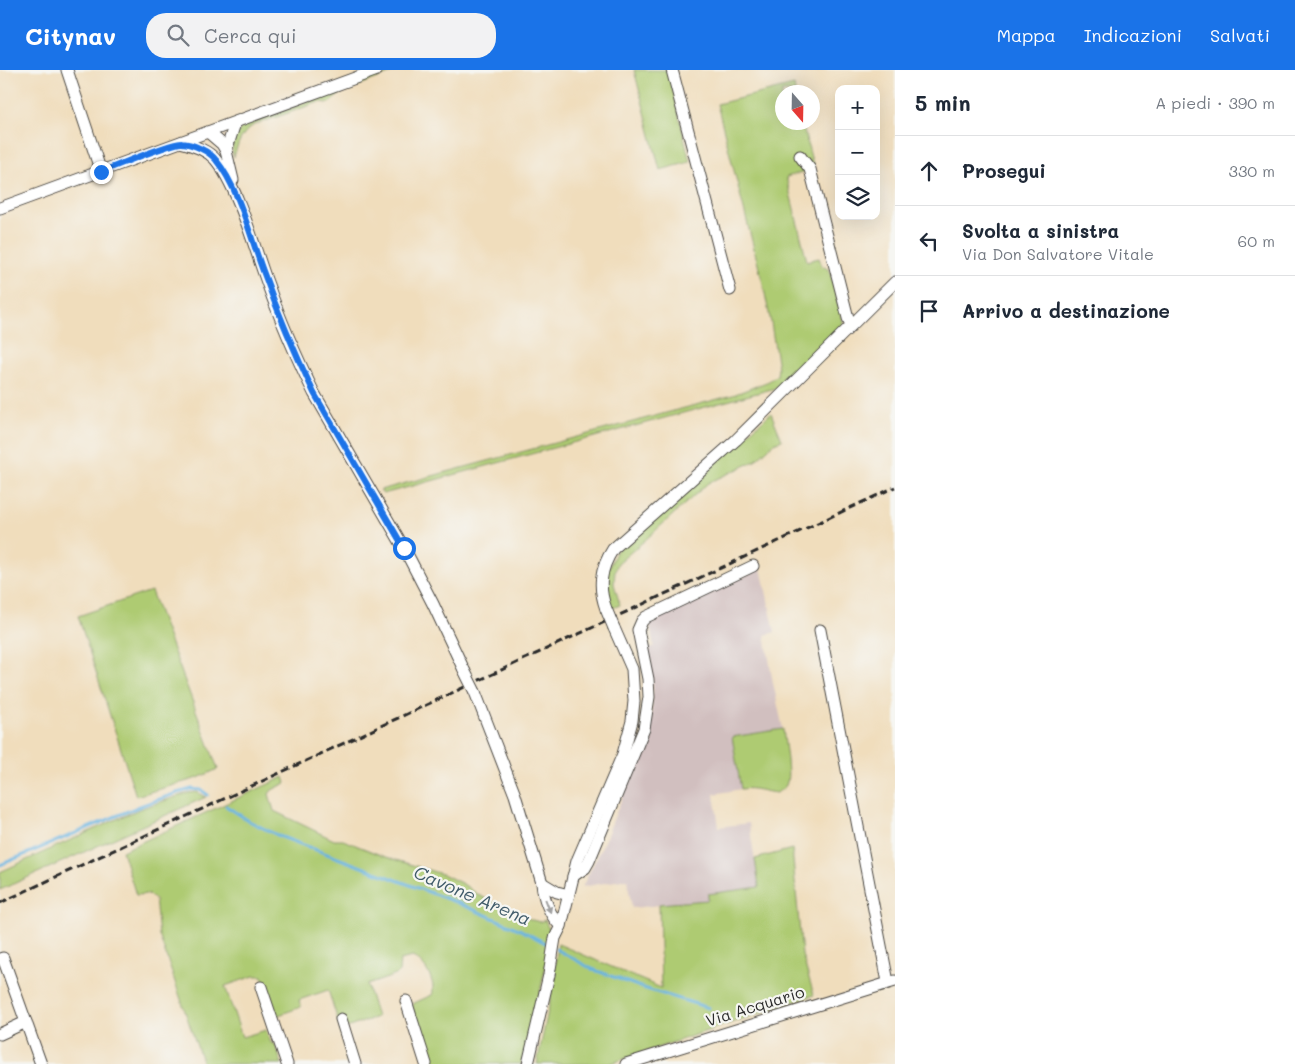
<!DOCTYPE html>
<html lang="it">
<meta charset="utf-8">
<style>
:root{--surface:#fff;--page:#f2f2f3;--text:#1f2937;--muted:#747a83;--line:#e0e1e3;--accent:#1a73e8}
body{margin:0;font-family:Mali,sans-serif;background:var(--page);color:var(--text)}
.controls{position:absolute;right:15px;top:15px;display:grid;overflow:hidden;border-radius:10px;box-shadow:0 5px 20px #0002}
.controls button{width:45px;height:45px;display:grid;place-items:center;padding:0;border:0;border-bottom:1px solid var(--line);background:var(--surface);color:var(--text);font:25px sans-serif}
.compass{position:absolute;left:775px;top:15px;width:45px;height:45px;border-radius:50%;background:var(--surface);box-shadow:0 5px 20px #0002;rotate:160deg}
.stop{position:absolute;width:15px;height:15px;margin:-11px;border:4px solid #1a73e8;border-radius:50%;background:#fff}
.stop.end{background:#1a73e8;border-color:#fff;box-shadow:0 1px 5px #0008}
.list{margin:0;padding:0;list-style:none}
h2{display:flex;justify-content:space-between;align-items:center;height:65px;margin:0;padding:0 20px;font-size:21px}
h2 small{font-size:16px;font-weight:400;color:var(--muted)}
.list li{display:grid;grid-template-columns:32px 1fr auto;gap:15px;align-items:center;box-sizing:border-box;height:70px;padding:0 20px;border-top:1px solid var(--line)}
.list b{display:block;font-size:19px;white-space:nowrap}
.list p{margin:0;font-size:16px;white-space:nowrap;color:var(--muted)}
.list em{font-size:16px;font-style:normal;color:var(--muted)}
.icon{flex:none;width:28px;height:28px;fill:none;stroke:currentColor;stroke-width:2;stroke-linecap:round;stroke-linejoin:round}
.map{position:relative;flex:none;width:895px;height:994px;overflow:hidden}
header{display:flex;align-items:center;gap:30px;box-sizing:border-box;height:70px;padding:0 25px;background:var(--accent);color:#fff}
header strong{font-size:24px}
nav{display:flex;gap:28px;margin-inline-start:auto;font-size:18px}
.search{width:350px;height:45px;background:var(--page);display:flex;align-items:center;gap:12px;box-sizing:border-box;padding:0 18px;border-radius:20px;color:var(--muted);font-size:19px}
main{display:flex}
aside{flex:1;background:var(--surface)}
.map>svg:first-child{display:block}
</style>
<header>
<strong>Citynav</strong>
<div class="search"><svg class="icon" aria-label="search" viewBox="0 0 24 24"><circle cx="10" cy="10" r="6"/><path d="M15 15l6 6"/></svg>Cerca qui</div>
<nav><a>Mappa</a><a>Indicazioni</a><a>Salvati</a></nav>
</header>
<main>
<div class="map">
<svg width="895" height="994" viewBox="0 0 895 994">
<rect width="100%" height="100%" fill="#f6f6f2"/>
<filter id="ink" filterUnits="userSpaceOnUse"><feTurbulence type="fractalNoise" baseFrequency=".02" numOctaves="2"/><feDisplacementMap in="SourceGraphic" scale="10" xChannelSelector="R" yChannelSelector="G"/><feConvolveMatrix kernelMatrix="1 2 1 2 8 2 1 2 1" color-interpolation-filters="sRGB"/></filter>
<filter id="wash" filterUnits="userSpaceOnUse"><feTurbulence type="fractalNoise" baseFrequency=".0096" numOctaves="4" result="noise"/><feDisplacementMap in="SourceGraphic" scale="20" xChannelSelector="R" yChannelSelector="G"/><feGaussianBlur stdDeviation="1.12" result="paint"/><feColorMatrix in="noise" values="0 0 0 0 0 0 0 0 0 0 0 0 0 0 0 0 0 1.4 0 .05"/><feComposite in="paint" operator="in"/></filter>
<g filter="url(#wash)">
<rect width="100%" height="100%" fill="#f0ddbc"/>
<polygon fill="#d1bfbf" points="761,498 775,562 765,565 773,613 783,659 733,667 741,719 714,724 719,757 749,753 759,817 708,824 708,830 632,838 627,809 582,817 603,775 644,674 651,648 653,618 649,579 654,576 649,551"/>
<g fill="#aecb72" stroke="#6c7b4e">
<path d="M391 0H399L344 21 329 33 319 32 254 55C242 62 237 75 234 87 229 77 236 64 243 56Z"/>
<polygon points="634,0 668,0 690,92 660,100"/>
<polygon points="794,15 795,22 782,22 782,52 802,53 813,95 804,98 804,102 786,107 807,191 819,188 822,196 829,199 843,251 843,254 783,316 383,424 380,420 733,325 769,311 777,305 778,298 771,253 763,214 717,34"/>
<polygon points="771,343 782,370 774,373 755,391 708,413 644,471 618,493 615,501 614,514 620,535 608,540 603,510 617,480"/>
<polygon points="151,521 218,699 198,708 136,726 78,546"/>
<path d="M783 659C784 670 791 706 786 715 785 718 780 720 777 723 765 722 754 717 741 719L732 667Z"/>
<path d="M284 707 286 713 272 720 269 724 274 741 334 770H343L383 786 445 805 463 814 482 827 532 850 540 852 545 850 552 867 533 954 521 994H430L412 937 414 933 432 925C437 913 424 891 412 887L400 890 399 902 396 905 367 915 377 947 341 960 328 920 299 930 301 937 276 946 262 906H254L225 916 242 967 266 960 271 973 275 974 282 994H203L159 865 155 829 148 824 136 825 122 781Z"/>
<polygon points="197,722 206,727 0,820 0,802 139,739 188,723"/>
<polygon points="792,779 802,885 814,925 609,994 537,994 550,931 558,874 661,918 659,834 708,830 708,824 759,817 755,789"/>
</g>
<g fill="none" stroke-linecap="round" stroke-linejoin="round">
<g stroke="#67b3e0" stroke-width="3">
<polyline points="226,736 249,751 279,766 458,833 521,860 551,876"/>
<polyline points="0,795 140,736 177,723 192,719 201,720 208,725"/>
<polyline points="556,879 592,899 643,918 709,938"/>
</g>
</g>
</g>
<g filter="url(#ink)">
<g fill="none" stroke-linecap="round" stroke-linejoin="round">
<g stroke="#494641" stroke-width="13">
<g id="minor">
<polyline points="67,0 101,102"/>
<polyline points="672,0 730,220"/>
<polyline points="208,62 222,74 226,81"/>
<path d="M181 72C193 76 206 79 215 89 238 116 255 180 268 215 281 252 297 288 314 323L404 478 433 534 464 600"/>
<polyline points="800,86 810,99 848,248 851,255"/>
<polyline points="233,110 226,81 235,53"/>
<polyline points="0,138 377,0"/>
<path d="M606 539C598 517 600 499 613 479L736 370 895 212"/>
<polyline points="820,560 888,912"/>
<path d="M475 622 515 725 542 813C543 827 550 847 561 856"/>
<polyline points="573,806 585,798 589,791 644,659 649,627 648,609 638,560 642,551 646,547 753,496"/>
<polyline points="542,813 557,822 569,825"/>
<polyline points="0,889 3,888 41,994"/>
<polyline points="261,917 287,994"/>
<polyline points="406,931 426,994"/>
<polyline points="341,949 355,994"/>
<polyline points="0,964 26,952"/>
<polyline points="528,994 549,905 555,868 561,856 577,791 623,684 632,651 634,631 632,599 614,558"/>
<polyline points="626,994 895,911"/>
</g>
</g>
<use href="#minor" stroke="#fff" stroke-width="11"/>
<polyline stroke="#2b2b2b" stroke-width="3" stroke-dasharray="8 4" stroke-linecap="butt" points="0,833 895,417"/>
<g stroke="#494641" stroke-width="13" stroke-linecap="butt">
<g id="minor-bridge">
<polyline points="606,539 614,558"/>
<polyline points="464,600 475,622"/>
</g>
</g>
<use href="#minor-bridge" stroke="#fff" stroke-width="11"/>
</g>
<defs><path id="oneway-solid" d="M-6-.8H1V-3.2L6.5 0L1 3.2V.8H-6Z" transform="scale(1.25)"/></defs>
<use fill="#a0a0a0" href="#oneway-solid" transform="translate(548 836) rotate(69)"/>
</g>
<g fill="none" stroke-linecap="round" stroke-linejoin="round" filter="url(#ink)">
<path stroke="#1a73e8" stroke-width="6" d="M101 102C113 97 174 72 182 73 193 74 209 81 216 90 239 118 250 166 263 201 278 243 295 283 314 323L404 478"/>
</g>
<g text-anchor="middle" stroke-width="4.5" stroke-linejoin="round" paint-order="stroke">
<g font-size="16" fill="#2b2b2b" stroke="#f6f6f2">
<text transform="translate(755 936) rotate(-17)" y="6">Via Acquario</text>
</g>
<g font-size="18" font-style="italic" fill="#405b6a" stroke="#f6f6f2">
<text transform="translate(472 826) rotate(23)" y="6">Cavone Arena</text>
</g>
</g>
</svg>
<div class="controls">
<button>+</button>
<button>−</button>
<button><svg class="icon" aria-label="layers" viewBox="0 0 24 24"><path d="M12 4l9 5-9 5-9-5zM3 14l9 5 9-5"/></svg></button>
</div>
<svg class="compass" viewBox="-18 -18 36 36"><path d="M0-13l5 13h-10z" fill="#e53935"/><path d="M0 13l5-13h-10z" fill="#747a83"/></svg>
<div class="stop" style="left:404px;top:478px"></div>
<div class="stop end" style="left:101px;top:102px"></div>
</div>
<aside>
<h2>5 min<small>A piedi · 390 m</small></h2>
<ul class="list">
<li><svg class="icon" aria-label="ahead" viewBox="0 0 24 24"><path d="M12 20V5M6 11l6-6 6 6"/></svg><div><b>Prosegui</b></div><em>330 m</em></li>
<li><svg class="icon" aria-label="left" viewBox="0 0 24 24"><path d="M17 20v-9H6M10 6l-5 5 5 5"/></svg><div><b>Svolta a sinistra</b><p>Via Don Salvatore Vitale</p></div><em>60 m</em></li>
<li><svg class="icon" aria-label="arrive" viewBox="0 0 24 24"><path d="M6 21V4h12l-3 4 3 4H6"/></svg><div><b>Arrivo a destinazione</b></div></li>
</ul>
</aside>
</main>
